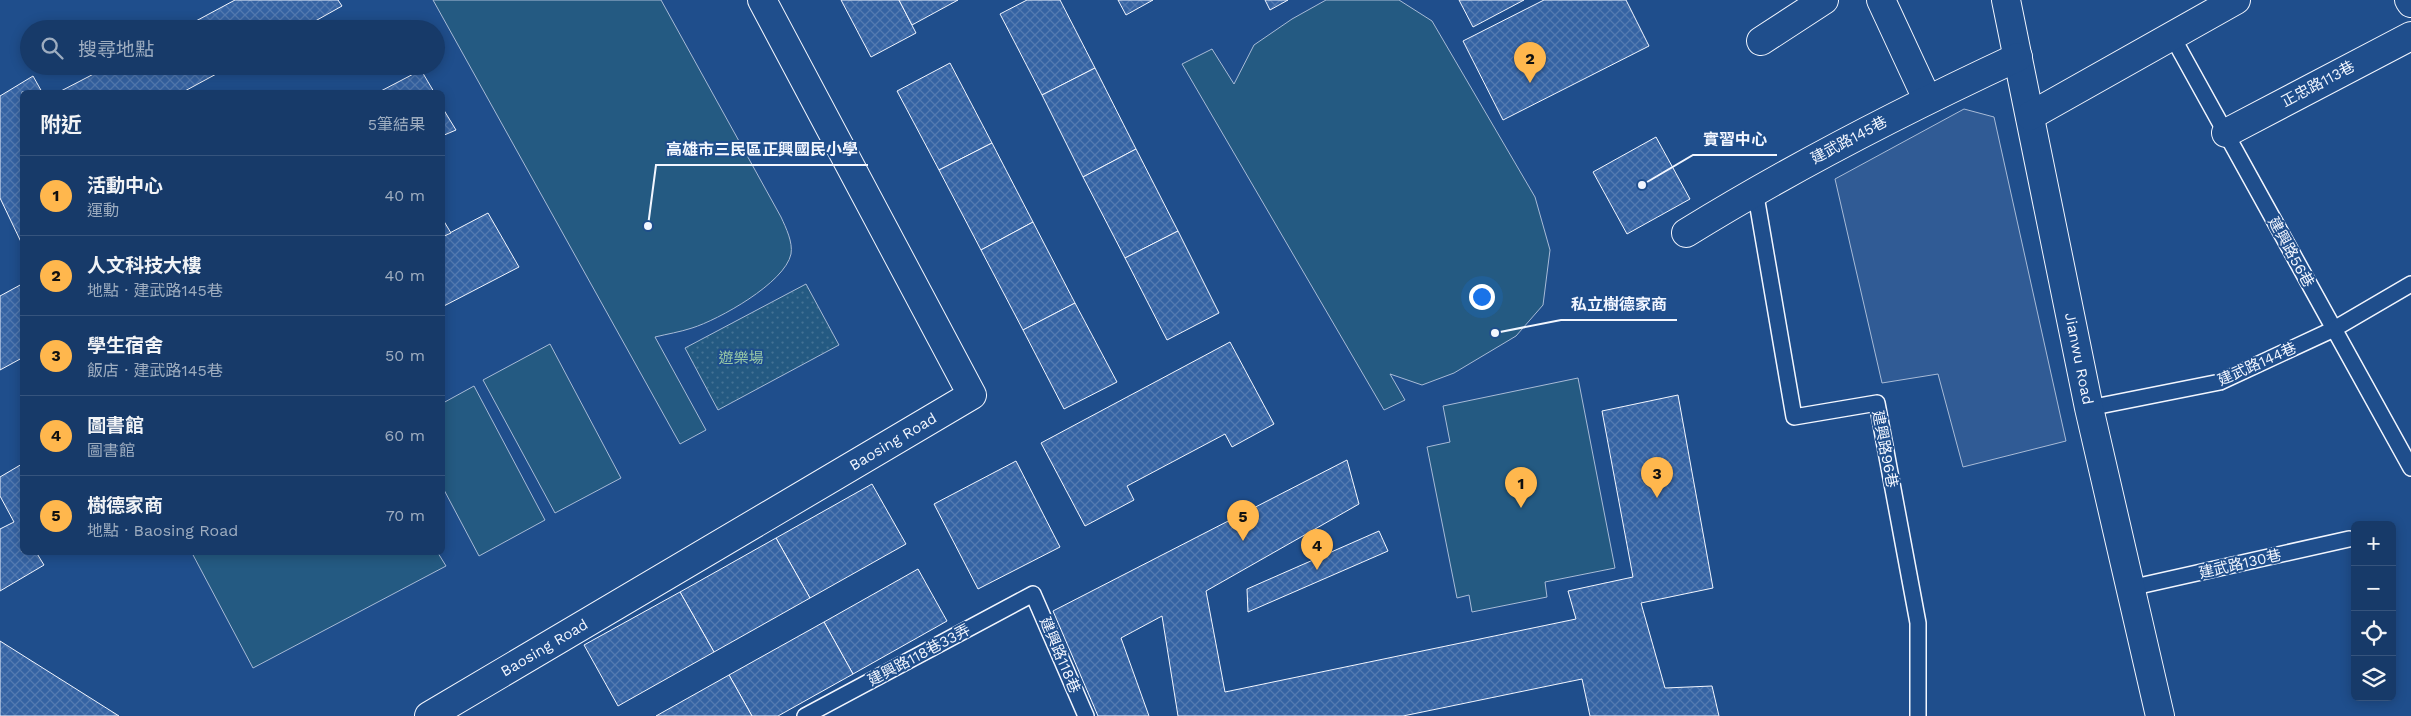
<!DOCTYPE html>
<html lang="zh-TW">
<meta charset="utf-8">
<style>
:root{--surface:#173a69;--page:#244571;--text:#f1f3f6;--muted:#9eadc0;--line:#36547d;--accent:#ffb74d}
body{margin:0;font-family:"Work Sans","Noto Sans TC",sans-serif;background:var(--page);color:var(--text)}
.controls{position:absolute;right:15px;bottom:15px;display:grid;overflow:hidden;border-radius:8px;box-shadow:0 2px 12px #0003}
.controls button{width:45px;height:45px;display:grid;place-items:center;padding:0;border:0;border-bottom:1px solid var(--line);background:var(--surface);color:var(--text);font:25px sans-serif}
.you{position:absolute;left:1481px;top:296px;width:18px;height:18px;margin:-12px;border:4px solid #fff;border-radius:50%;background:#1a73e8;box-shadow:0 0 0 8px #1a73e833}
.badge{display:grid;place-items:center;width:32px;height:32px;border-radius:50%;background:var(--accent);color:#111;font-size:16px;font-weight:700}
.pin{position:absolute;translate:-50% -41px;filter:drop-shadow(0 1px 2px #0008)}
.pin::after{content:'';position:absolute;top:26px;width:18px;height:15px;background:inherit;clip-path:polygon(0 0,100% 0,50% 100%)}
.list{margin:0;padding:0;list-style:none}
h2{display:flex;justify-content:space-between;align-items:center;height:65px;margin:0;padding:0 20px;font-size:21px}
h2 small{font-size:16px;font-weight:400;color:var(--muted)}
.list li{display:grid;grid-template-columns:32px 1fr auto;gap:15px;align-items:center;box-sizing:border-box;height:80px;padding:0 20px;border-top:1px solid var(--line)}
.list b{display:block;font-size:19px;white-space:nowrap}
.list p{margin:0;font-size:16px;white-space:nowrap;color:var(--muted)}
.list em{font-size:16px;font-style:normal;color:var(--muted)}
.icon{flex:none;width:28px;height:28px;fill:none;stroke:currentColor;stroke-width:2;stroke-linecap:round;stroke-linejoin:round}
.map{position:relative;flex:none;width:2411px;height:716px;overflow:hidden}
.search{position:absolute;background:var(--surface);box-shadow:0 2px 12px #0003;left:20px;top:20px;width:425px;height:55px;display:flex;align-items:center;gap:12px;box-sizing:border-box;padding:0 18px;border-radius:28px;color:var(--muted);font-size:19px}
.panel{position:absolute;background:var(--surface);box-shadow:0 2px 12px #0003;left:20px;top:90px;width:425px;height:465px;border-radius:8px}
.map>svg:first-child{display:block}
</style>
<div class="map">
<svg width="2411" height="716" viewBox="0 0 2411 716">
<defs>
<pattern id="park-dots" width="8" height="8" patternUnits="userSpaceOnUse" patternTransform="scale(1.25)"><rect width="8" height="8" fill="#245a82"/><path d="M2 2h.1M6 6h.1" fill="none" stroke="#447295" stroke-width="1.8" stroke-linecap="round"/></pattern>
<pattern id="building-cross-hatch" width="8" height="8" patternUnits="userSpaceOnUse" patternTransform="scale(1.25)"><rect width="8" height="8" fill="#3563a3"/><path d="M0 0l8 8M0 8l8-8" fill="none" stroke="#537ab1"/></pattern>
</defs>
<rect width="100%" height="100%" fill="#1f4e8c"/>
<g fill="#245a82" stroke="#a8bbd7">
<path d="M433 0H661L781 217C786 228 793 242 791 254 785 283 718 320 692 328 680 332 667 334 655 337L706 430 680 444Z"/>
<polygon points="1326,0 1399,0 1432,21 1535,197 1550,250 1543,305 1516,336 1454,373 1422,385 1390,374 1405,400 1384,410 1182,64 1212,49 1234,84 1254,45 1292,19"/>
<polygon points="550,344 621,478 555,513 483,380"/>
<polygon points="1578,378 1615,568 1545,582 1547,597 1472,612 1469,595 1457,598 1427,447 1450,442 1443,406"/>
<polygon points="474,386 545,520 479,556 443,488 443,403"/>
<polygon points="192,553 438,553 446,566 253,668"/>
</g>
<polygon fill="url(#park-dots)" stroke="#a8bbd7" points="806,284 839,345 718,410 685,348"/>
<polygon fill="#305b95" stroke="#a8bbd7" points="1964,109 1994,117 2066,441 1963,467 1938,374 1882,383 1835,179"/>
<g fill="url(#building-cross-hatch)" stroke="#f2f6ff">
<polygon points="235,0 338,0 342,6 301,29 181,29"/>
<polygon points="841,0 899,0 916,33 871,57"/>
<polygon points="899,0 958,0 912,25"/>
<polygon points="1027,0 1060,0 1095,68 1042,95 1000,14"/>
<polygon points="1118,0 1153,0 1126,15"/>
<polygon points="1265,0 1288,0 1270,10"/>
<polygon points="1459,0 1524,0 1473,27"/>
<polygon points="1544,0 1626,0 1649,46 1503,120 1463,41"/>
<polygon points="950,63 992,143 939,170 897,91"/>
<polygon points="109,66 231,66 183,92 59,92"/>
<polygon points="1095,68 1136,149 1083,177 1042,95"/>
<polygon points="421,70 434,92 379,92"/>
<polygon points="33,76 42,92 22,92 22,244 0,198 0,96"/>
<polygon points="442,107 456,130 442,136"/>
<polygon points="1656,137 1690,199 1627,234 1593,172"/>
<polygon points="992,143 1033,222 981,250 939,170"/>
<polygon points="1136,149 1178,231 1125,258 1083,177"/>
<polygon points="488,213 519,267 442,307 442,237"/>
<polygon points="442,218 451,233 442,237"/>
<polygon points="1033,222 1075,303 1023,330 981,250"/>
<polygon points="1178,231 1219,313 1167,340 1125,258"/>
<polygon points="22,284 22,358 0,370 0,296"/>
<polygon points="1075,303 1117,382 1064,409 1023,330"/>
<polygon points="1230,342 1274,424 1232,447 1225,434 1127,486 1134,500 1085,526 1041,443"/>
<polygon points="1678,395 1713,588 1641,603 1665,688 1712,686 1719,716 1590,716 1582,679 1403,716 1178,716 1162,616 1121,638 1149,716 1098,716 1053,611 1347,460 1359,504 1206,591 1225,692 1576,619 1568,591 1633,577 1602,411"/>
<polygon points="1016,461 1060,547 978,589 934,504"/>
<polygon points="22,464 22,552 36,552 44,565 0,591 0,529 14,522 0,496 0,477"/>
<polygon points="872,484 906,544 810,598 776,538"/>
<polygon points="1379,531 1388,551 1248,612 1247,589"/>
<polygon points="776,538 810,598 714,652 680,592"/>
<polygon points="918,569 947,621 853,674 824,622"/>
<polygon points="680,592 714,652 618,706 584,645"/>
<polygon points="824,622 853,674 778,716 752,716 729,675"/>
<polygon points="0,641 119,716 0,716"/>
<polygon points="729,675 752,716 656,716"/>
</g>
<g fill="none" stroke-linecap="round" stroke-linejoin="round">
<g stroke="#f2f6ff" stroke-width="18">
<g id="service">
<polyline points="2172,36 2411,468"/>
<polyline points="1755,190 1794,417 1877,403 1918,623 1918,716"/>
<polyline points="2089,408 2220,382 2334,329 2411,284"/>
<polyline points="2130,588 2349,539"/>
<polyline points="805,716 1033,594 1086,716"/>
</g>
</g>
<g stroke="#f2f6ff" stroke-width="30">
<g id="minor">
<polyline points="1881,0 1927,99"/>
<path id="s1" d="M2006 0 2089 408 2160 716"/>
<polyline points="2409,0 2411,3"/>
<polyline points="1761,41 1824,0"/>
<polyline points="2030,116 2236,0"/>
<polyline points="2226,133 2411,36"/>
<path d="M1686 233C1793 167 1904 110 2018 57"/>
<path id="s2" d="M429 716 972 395 762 0"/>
</g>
</g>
<use href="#service" stroke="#1f4e8c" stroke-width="15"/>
<use href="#minor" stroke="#1f4e8c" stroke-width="28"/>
</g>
<g text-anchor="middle" stroke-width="4" stroke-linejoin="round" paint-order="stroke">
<g font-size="15" fill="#f2f6ff" stroke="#1f4e8c">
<text transform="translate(2318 84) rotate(-28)" y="5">正忠路113巷</text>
<text transform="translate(1849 140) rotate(-28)" y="5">建武路145巷</text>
<text transform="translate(2291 252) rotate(61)" y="5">建興路56巷</text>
<text dy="5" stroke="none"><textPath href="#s1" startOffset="366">Jianwu Road</textPath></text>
<text transform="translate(2257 364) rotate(-24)" y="5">建武路144巷</text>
<text dy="5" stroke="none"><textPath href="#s2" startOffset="539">Baosing Road</textPath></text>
<text transform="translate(1885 449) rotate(79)" y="5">建興路96巷</text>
<text transform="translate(2240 564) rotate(-13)" y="5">建武路130巷</text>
<text dy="5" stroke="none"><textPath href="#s2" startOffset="134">Baosing Road</textPath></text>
<text transform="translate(919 655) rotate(-28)" y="5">建興路118巷33弄</text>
<text transform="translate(1060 655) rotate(67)" y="5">建興路118巷</text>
</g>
<g font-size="15" fill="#97c8a6" stroke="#1f4e8c">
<text x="741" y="363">遊樂場</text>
</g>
</g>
<path fill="none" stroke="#f2f6ff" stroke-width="2" d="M1642 185L1693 155H1777M648 226L656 165H868M1495 333L1561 320H1677"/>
<g fill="#f2f6ff" stroke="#1f4e8c" stroke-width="2">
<circle cx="1642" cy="185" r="5"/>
<circle cx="648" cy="226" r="5"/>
<circle cx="1495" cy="333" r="5"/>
</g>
<g font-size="16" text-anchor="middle" font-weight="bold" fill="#f2f6ff" stroke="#1f4e8c" stroke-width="4" stroke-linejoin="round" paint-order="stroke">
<text x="1735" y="145">實習中心</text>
<text x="762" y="155">高雄市三民區正興國民小學</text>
<text x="1619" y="310">私立樹德家商</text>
</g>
</svg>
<div class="controls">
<button>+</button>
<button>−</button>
<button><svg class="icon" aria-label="locate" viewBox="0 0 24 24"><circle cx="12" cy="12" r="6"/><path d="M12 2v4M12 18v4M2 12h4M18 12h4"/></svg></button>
<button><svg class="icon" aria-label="layers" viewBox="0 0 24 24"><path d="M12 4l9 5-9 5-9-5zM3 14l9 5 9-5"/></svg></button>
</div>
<div class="you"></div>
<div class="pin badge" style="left:1521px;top:508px">1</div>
<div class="pin badge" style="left:1530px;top:83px">2</div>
<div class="pin badge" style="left:1657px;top:498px">3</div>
<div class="pin badge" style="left:1317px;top:570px">4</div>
<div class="pin badge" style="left:1243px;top:541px">5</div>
<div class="search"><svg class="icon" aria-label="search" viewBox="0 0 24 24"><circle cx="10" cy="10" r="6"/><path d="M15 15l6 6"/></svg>搜尋地點</div>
<section class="panel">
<h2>附近<small>5筆結果</small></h2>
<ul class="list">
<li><span class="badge">1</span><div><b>活動中心</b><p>運動</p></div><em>40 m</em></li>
<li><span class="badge">2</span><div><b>人文科技大樓</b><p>地點 · 建武路145巷</p></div><em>40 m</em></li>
<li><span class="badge">3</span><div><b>學生宿舍</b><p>飯店 · 建武路145巷</p></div><em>50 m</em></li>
<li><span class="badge">4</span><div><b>圖書館</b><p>圖書館</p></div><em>60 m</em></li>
<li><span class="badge">5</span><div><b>樹德家商</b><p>地點 · Baosing Road</p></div><em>70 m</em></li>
</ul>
</section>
</div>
